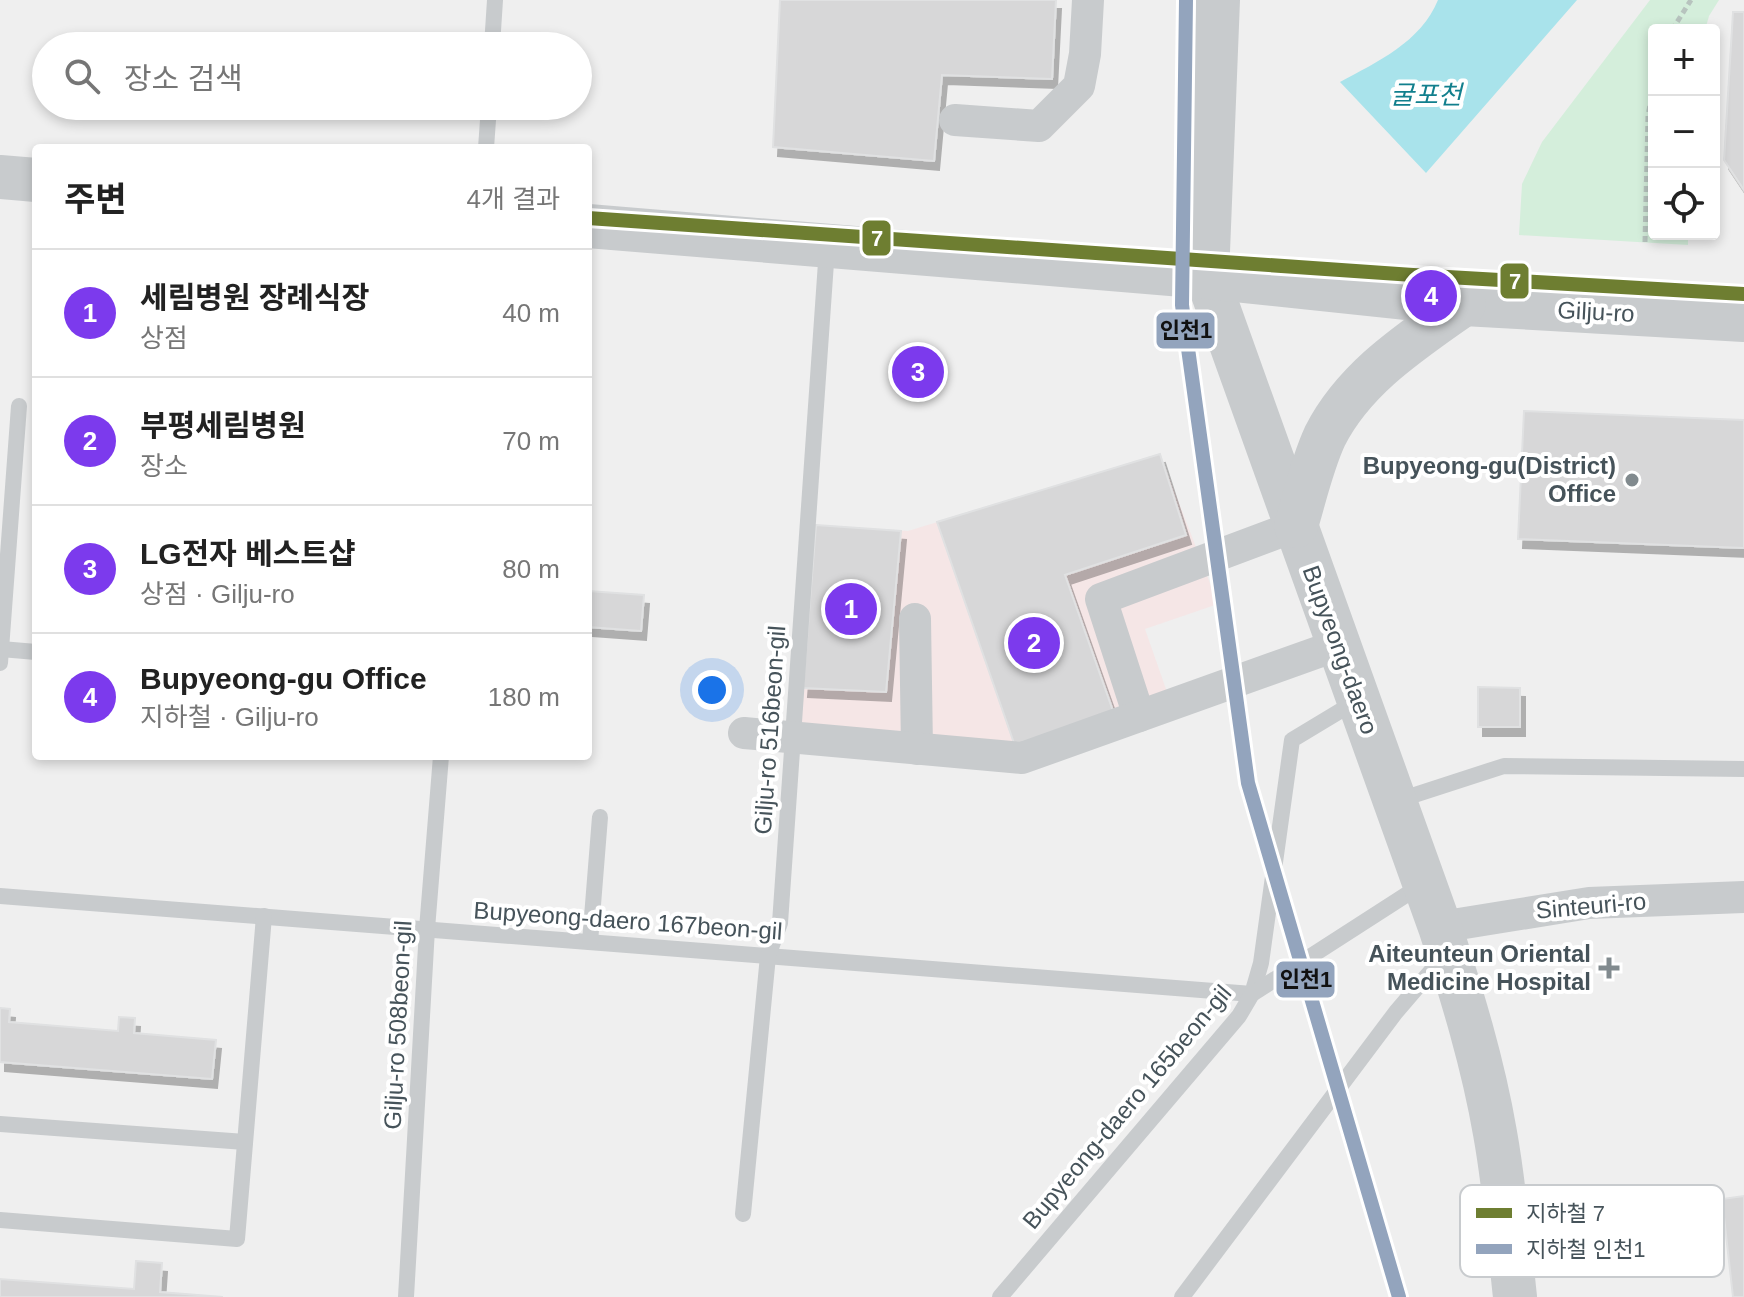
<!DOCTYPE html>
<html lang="ko">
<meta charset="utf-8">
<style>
:root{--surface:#fff;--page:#f2f2f2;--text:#222;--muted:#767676;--line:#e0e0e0;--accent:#7c3aed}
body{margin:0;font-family:Helvetica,"Noto Sans KR",sans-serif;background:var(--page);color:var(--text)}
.controls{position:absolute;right:24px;top:24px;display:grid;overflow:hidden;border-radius:8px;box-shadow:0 4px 12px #0003}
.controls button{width:72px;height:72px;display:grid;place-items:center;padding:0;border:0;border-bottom:2px solid var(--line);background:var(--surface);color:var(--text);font:40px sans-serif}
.you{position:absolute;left:712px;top:690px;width:28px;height:28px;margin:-20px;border:6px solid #fff;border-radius:50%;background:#1a73e8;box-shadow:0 0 0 12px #1a73e833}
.badge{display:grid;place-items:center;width:52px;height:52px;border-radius:50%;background:var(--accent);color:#fff;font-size:26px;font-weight:700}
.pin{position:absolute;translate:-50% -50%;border:4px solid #fff;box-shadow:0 2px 8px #0006}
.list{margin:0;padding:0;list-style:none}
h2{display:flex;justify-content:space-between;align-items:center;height:104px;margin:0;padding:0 32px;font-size:34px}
h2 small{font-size:26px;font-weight:400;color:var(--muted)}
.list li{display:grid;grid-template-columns:52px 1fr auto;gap:24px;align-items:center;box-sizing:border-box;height:128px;padding:0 32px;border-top:2px solid var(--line)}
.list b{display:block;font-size:30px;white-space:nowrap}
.list p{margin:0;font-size:26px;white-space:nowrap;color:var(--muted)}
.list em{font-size:26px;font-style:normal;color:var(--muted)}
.icon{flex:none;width:44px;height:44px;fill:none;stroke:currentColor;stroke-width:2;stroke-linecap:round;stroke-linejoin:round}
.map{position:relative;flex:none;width:1744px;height:1297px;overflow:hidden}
.search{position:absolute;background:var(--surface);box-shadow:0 4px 12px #0003;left:32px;top:32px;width:560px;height:88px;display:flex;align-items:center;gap:20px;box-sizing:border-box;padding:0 28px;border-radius:44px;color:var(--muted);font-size:30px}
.panel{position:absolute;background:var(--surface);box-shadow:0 4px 12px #0003;left:32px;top:144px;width:560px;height:616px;border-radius:8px}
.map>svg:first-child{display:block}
</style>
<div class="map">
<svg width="1744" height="1297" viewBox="0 0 1744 1297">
<defs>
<filter id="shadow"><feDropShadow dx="5" dy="9" stdDeviation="0" flood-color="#0004"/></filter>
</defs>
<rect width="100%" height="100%" fill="#efefef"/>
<polygon fill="#f5e6e6" points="1160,454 1218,604 1145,629 1167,692 1005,753 799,738 816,525 908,531"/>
<polygon fill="#d4eedb" points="1650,0 1719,0 1709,16 1705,30 1654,30 1654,234 1688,234 1688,245 1519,235 1522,184 1542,142"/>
<path fill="#a9e3eb" d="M1438 0H1577L1426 173 1340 82C1377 62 1421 42 1438 0Z"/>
<g fill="#d7d7d8" stroke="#e0e1e2" stroke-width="2" filter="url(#shadow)">
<polygon points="780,0 1056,0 1052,79 942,75 934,161 773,147"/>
<polygon points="1733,12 1744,12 1744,190 1724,160"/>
<polygon points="1524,411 1744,420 1744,548 1518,539"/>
<polygon points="1160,454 1186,535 1065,575 1113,711 1016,749 937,522"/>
<polygon points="816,525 901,531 886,692 803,688"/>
<polygon points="588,591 644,595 641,631 588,627"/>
<polygon points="1478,687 1520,688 1520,727 1478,727"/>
<polygon points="0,1008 10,1009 9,1022 118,1031 119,1017 135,1018 134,1033 216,1040 212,1079 0,1062"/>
<polygon points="1744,1196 1744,1297 1733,1297 1722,1199"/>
<polygon points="136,1261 162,1263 160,1292 223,1297 0,1297 0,1279 134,1289"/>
</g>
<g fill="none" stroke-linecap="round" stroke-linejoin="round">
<g stroke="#b7c3be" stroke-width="5" stroke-dasharray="6 4" stroke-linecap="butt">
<polyline points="1672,30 1691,0"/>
<polyline points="1645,242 1648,116 1654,82"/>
</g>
<g stroke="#c8cbcd" stroke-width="16">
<polyline points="492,46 495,0"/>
<polyline points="486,148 489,106"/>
<polyline points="1,649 36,652"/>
<polyline points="0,663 19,406"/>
<polyline points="1396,801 1504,766 1744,769"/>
<polyline points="0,896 1252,994 1261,963 1292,740 1355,702"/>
<polyline points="590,942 600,817"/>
<polyline points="0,1124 245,1142"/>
<polyline points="743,1214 768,956 780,923 827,248"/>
<polyline points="0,1220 237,1239 264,916"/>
<polyline points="406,1297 427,929 441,756"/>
<polyline points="1000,1297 1239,1016 1252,994 1423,884"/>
<polyline points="1182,1297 1396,1012 1444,956"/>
</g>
<g stroke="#c8cbcd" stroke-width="32">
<polyline points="955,120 1039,126 1079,86 1085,54 1088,0"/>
<polyline points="915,619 917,749"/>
<polyline points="1139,716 1101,599 1296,526"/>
<polyline points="744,733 1022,758 1338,645"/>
<polyline points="1440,927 1589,903 1744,897"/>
</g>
<g stroke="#c8cbcd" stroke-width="44">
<path d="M1218 0 1207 277 1440 927C1462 995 1483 1063 1495 1133 1505 1188 1509 1242 1515 1297"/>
<polyline points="0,177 36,180"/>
<polyline points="588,226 1207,277 1464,304 1744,320"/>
<path d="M1296 526C1305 496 1312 464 1325 436 1355 377 1412 341 1464 304"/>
</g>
<g stroke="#fff" stroke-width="20">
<polyline id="metro-1" points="588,218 1413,275 1744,294"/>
</g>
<g stroke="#fff" stroke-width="20">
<polyline id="metro-2" points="1186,0 1182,305 1248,783 1399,1297"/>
</g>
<use href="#metro-1" stroke="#6e7e31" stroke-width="14"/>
<use href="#metro-2" stroke="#93a4bd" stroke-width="14"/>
</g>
<g fill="#818a8e" stroke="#fff" stroke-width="3">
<circle cx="1632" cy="480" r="8"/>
<path d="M1605 956h8v8h8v8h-8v8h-8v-8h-8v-8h8z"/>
</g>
<g text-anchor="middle" stroke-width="8" stroke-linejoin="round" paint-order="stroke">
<g font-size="24" fill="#46535a" stroke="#fff">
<text transform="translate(1596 312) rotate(3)" y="8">Gilju-ro</text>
<text transform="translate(1340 650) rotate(70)" y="8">Bupyeong-daero</text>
<text transform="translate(770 730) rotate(-86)" y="8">Gilju-ro 516beon-gil</text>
<text transform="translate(1591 906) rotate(-5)" y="8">Sinteuri-ro</text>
<text transform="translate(628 921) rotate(4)" y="8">Bupyeong-daero 167beon-gil</text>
<text transform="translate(398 1025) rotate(-87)" y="8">Gilju-ro 508beon-gil</text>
<text transform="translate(1127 1107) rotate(-50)" y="8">Bupyeong-daero 165beon-gil</text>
</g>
<g font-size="24" font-weight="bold" fill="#46535a" stroke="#fff" text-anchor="end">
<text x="1616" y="474">Bupyeong-gu(District)<tspan x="1616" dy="28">Office</tspan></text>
<text x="1591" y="962">Aiteunteun Oriental<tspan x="1591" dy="28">Medicine Hospital</tspan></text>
</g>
<g font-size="26" font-style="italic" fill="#117f8d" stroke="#fff">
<text x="1426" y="104">굴포천</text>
</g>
</g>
<rect x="1460" y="1185" width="264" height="92" rx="12" fill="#fff" stroke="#c8cbce" stroke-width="2"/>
<rect x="1476" y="1208" width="36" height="10" fill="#6e7e31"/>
<rect x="1476" y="1244" width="36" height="10" fill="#93a4bd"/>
<g font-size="22" fill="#46535a">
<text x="1526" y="1221">지하철 7</text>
<text x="1526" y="1257">지하철 인천1</text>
</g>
<g stroke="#fff" stroke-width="3">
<rect x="861" y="219" width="31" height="38" rx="8" fill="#6e7e31"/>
<rect x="1499" y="262" width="31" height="38" rx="8" fill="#6e7e31"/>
<rect x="1155" y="311" width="61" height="39" rx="8" fill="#93a4bd"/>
<rect x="1275" y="960" width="61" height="39" rx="8" fill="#93a4bd"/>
</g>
<g font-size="22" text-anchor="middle" font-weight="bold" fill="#fff">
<text x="877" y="246">7</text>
<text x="1515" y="289">7</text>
</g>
<g font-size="22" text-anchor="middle" font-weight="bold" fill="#111">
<text x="1186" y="338">인천1</text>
<text x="1306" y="987">인천1</text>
</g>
</svg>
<div class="controls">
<button>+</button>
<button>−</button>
<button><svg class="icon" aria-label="locate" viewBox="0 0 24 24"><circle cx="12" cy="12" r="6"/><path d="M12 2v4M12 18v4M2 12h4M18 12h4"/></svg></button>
</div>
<div class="you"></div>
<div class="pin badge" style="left:851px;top:609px">1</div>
<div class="pin badge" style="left:1034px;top:643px">2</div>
<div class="pin badge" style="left:918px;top:372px">3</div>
<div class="pin badge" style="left:1431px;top:296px">4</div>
<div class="search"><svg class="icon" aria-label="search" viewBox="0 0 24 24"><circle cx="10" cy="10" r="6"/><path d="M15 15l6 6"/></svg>장소 검색</div>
<section class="panel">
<h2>주변<small>4개 결과</small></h2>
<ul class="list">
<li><span class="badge">1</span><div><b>세림병원 장례식장</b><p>상점</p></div><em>40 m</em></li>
<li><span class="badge">2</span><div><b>부평세림병원</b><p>장소</p></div><em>70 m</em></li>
<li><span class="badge">3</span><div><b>LG전자 베스트샵</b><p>상점 · Gilju-ro</p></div><em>80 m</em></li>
<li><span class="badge">4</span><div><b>Bupyeong-gu Office</b><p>지하철 · Gilju-ro</p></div><em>180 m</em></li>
</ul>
</section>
</div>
